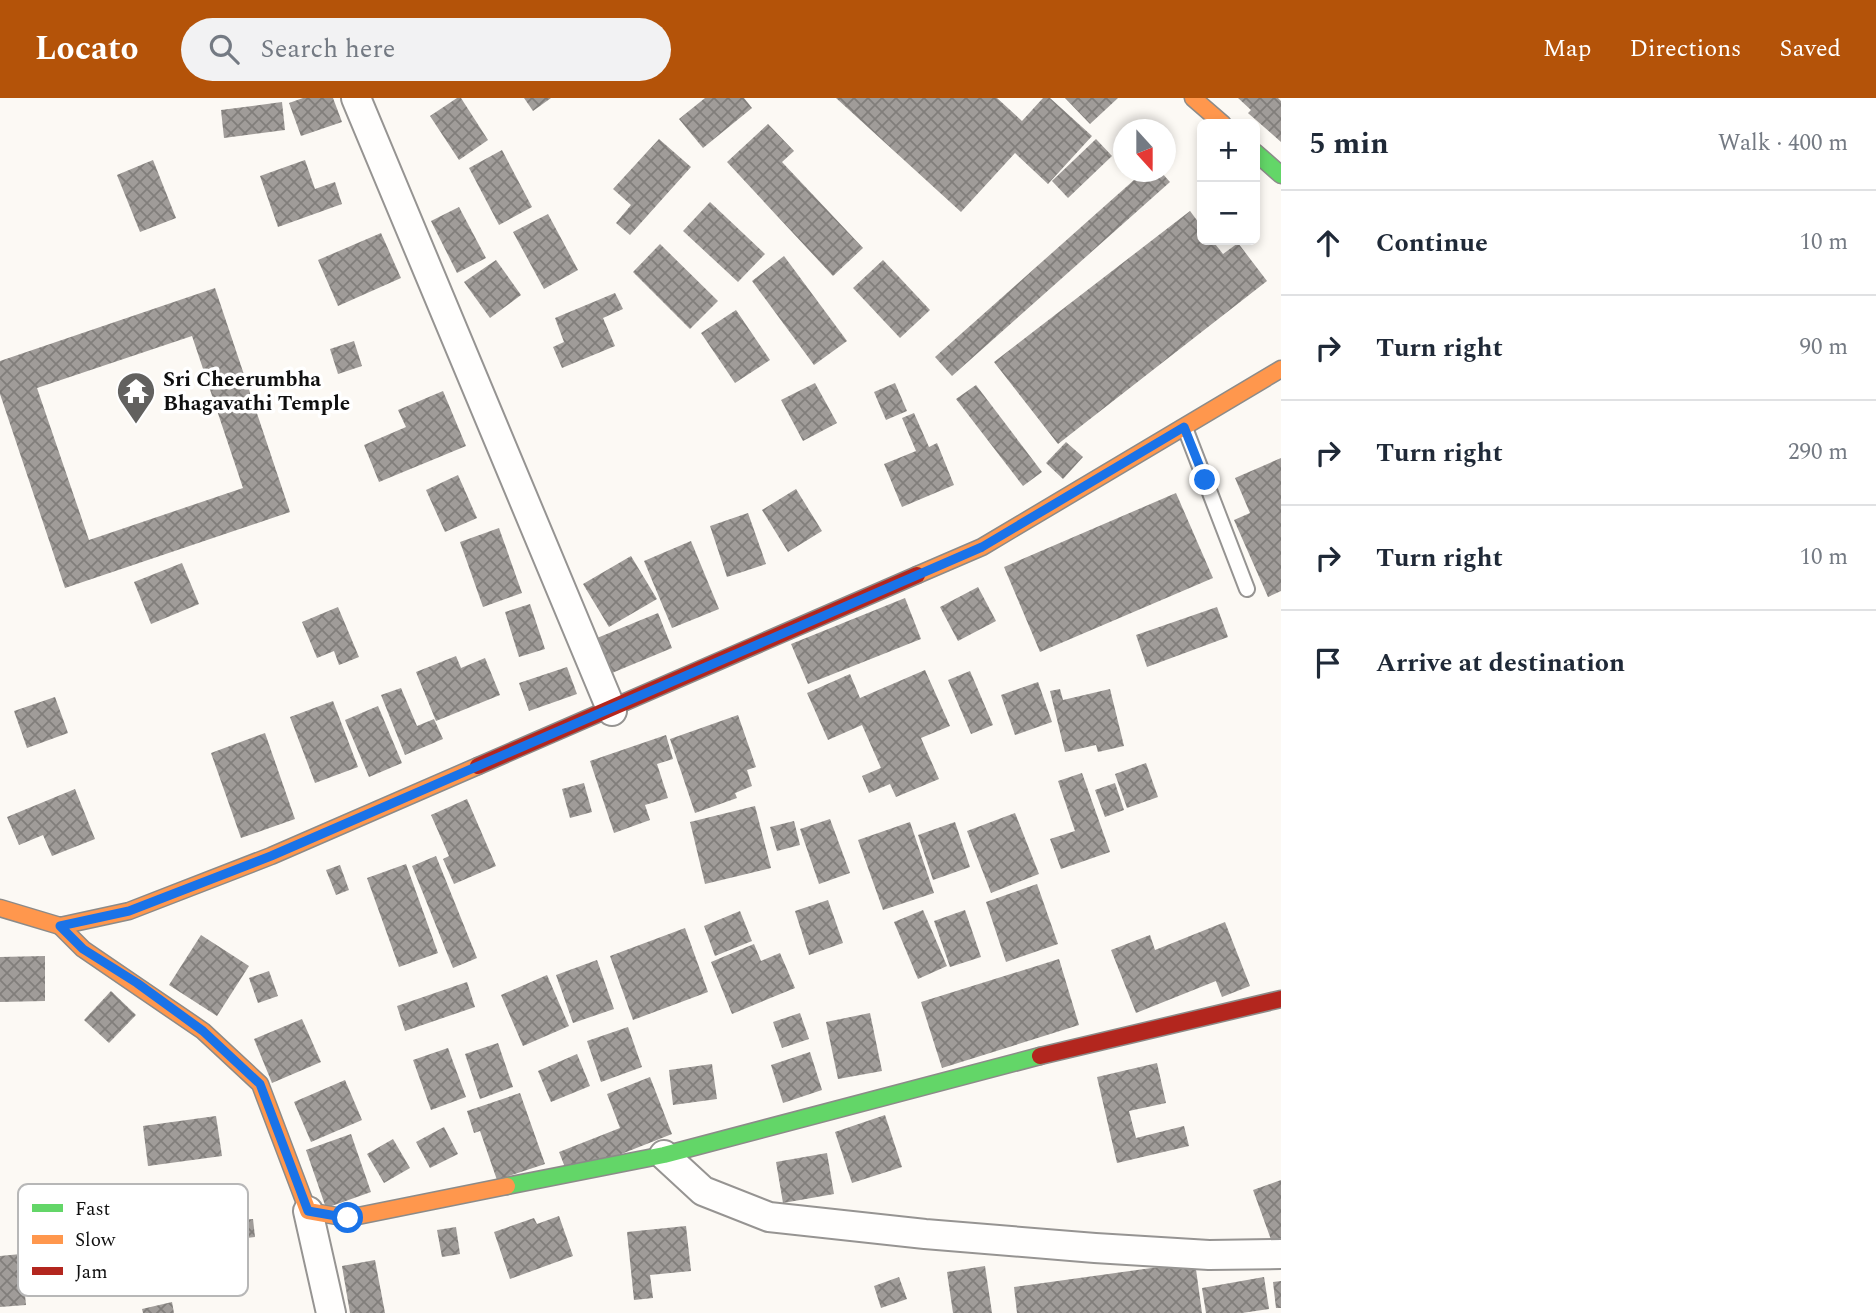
<!DOCTYPE html>
<meta charset="utf-8">
<style>
:root{--surface:#fff;--page:#f2f2f3;--text:#1f2937;--muted:#747a83;--line:#e0e1e3;--accent:#b45309}
body{margin:0;font-family:Spectral,serif;background:var(--page);color:var(--text)}
.controls{position:absolute;right:21px;top:21px;display:grid;overflow:hidden;border-radius:10px;box-shadow:0 4px 10px #0003}
.controls button{width:63px;height:63px;display:grid;place-items:center;padding:0;border:0;border-bottom:2px solid var(--line);background:var(--surface);color:var(--text);font:35px sans-serif}
.compass{position:absolute;left:1113px;top:21px;width:63px;height:63px;border-radius:50%;background:var(--surface);box-shadow:0 4px 10px #0003;rotate:159deg}
.stop{position:absolute;width:21px;height:21px;margin:-16px;border:5px solid #1a73e8;border-radius:50%;background:#fff}
.stop.end{background:#1a73e8;border-color:#fff;box-shadow:0 2px 7px #0008}
.list{margin:0;padding:0;list-style:none}
h2{display:flex;justify-content:space-between;align-items:center;height:91px;margin:0;padding:0 28px;font-size:30px}
h2 small{font-size:23px;font-weight:400;color:var(--muted)}
.list li{display:grid;grid-template-columns:46px 1fr auto;gap:21px;align-items:center;box-sizing:border-box;height:105px;padding:0 28px;border-top:2px solid var(--line)}
.list b{display:block;font-size:26px;white-space:nowrap}
.list em{font-size:23px;font-style:normal;color:var(--muted)}
.icon{flex:none;width:38px;height:38px;fill:none;stroke:currentColor;stroke-width:2;stroke-linecap:round;stroke-linejoin:round}
.map{position:relative;flex:none;width:1281px;height:1215px;overflow:hidden}
header{display:flex;align-items:center;gap:42px;box-sizing:border-box;height:98px;padding:0 35px;background:var(--accent);color:#fff}
header strong{font-size:33px}
nav{display:flex;gap:38px;margin-inline-start:auto;font-size:24px}
.search{width:490px;height:63px;background:var(--page);display:flex;align-items:center;gap:18px;box-sizing:border-box;padding:0 24px;border-radius:38px;color:var(--muted);font-size:26px}
main{display:flex}
aside{flex:1;background:var(--surface)}
.map>svg:first-child{display:block}
</style>
<header>
<strong>Locato</strong>
<div class="search"><svg class="icon" aria-label="search" viewBox="0 0 24 24"><circle cx="10" cy="10" r="6"/><path d="M15 15l6 6"/></svg>Search here</div>
<nav><a>Map</a><a>Directions</a><a>Saved</a></nav>
</header>
<main>
<div class="map">
<svg width="1281" height="1215" viewBox="0 0 1281 1215">
<defs>
<pattern id="building-cross-hatch" width="8" height="8" patternUnits="userSpaceOnUse" patternTransform="scale(1.75)"><rect width="8" height="8" fill="#a09c99"/><path d="M0 0l8 8M0 8l8-8" fill="none" stroke="#817e7b"/></pattern>
</defs>
<rect width="100%" height="100%" fill="#fcf9f4"/>
<g fill="url(#building-cross-hatch)" fill-rule="evenodd">
<polygon points="303,0 333,0 342,24 301,38 289,5"/>
<polygon points="457,0 461,0 488,42 459,62 430,18"/>
<polygon points="524,0 551,0 533,13"/>
<polygon points="705,0 744,0 752,10 703,50 679,21"/>
<polygon points="836,0 997,0 1022,23 1043,0 1050,0 1092,38 1048,86 1015,55 961,114"/>
<polygon points="1065,0 1118,0 1090,26"/>
<polygon points="1238,0 1278,0 1281,3 1281,44 1248,15 1251,12"/>
<polygon points="282,4 285,32 224,40 221,12"/>
<polygon points="768,26 794,53 782,64 863,150 833,178 727,64"/>
<polygon points="659,41 691,69 630,137 616,125 631,107 613,91"/>
<polygon points="1096,41 1112,58 1068,100 1052,83"/>
<polygon points="502,52 532,109 499,127 469,70"/>
<polygon points="153,62 176,120 140,134 117,77"/>
<polygon points="305,62 315,91 335,84 342,106 278,129 260,78"/>
<polygon points="1143,74 1161,74 1170,84 952,278 935,259"/>
<polygon points="710,104 765,156 738,184 683,133"/>
<polygon points="459,109 486,160 457,175 431,123"/>
<polygon points="1190,113 1202,129 1202,142 1212,142 1223,156 1238,145 1267,183 1058,346 994,264"/>
<polygon points="548,116 578,172 544,191 513,134"/>
<polygon points="381,135 401,180 338,208 318,162"/>
<polygon points="660,146 718,203 690,231 633,174"/>
<polygon points="784,158 847,243 814,267 752,183"/>
<polygon points="496,162 521,197 490,220 464,184"/>
<polygon points="883,162 930,212 900,240 853,190"/>
<path d="M215 190 290 414 65 490 0 296V263ZM192 238 243 390 89 442 37 290Z"/>
<polygon points="615,195 623,211 603,220 615,248 562,270 553,249 564,244 555,220"/>
<polygon points="736,212 770,262 735,285 701,235"/>
<polygon points="354,243 362,268 338,276 330,251"/>
<polygon points="815,285 837,325 803,343 781,302"/>
<polygon points="895,285 907,313 886,322 874,294"/>
<polygon points="976,287 1042,374 1023,388 956,301"/>
<polygon points="443,293 466,348 379,384 364,347 406,329 398,312"/>
<polygon points="914,315 929,349 937,345 954,387 902,409 884,366 916,353 902,320"/>
<polygon points="1066,344 1083,359 1063,381 1046,365"/>
<polygon points="1281,360 1281,493 1268,499 1234,422 1250,415 1235,380"/>
<polygon points="458,377 477,420 445,434 426,392"/>
<polygon points="796,391 822,433 788,454 762,412"/>
<polygon points="1176,395 1213,480 1040,554 1004,469"/>
<polygon points="748,415 766,466 727,479 710,428"/>
<polygon points="499,430 522,495 483,509 460,444"/>
<polygon points="691,443 719,511 672,530 644,463"/>
<polygon points="631,458 657,501 609,529 583,486"/>
<polygon points="182,465 199,506 151,526 134,484"/>
<polygon points="978,489 996,523 958,543 940,509"/>
<polygon points="905,500 921,541 808,586 791,546"/>
<polygon points="530,506 545,551 519,559 505,514"/>
<polygon points="338,509 359,559 339,567 334,553 317,560 302,524"/>
<polygon points="1217,509 1228,539 1147,569 1136,537"/>
<polygon points="658,515 672,550 612,575 597,540"/>
<polygon points="456,558 461,570 485,560 500,597 436,623 416,574"/>
<polygon points="567,569 577,596 529,613 519,585"/>
<polygon points="925,572 950,628 921,640 939,681 896,699 890,686 869,695 862,678 881,670 862,627 828,642 807,595 850,576 860,600"/>
<polygon points="970,573 993,627 971,636 948,582"/>
<polygon points="1038,584 1052,624 1015,637 1001,597"/>
<polygon points="401,590 417,628 434,621 443,641 405,657 381,597"/>
<polygon points="1060,591 1063,602 1110,591 1124,648 1098,654 1096,647 1065,654 1050,593"/>
<polygon points="55,599 68,635 27,650 14,613"/>
<polygon points="333,603 358,669 315,685 290,619"/>
<polygon points="378,608 402,665 369,679 345,622"/>
<polygon points="738,617 756,669 747,672 752,688 735,695 737,700 695,715 670,641"/>
<polygon points="265,635 295,721 241,740 211,655"/>
<polygon points="666,637 673,661 657,666 668,700 645,707 650,722 614,735 590,663"/>
<polygon points="1146,665 1158,699 1127,710 1115,676"/>
<polygon points="1082,675 1110,754 1061,771 1050,741 1075,733 1058,683"/>
<polygon points="584,685 592,714 570,720 562,691"/>
<polygon points="1115,685 1124,712 1105,719 1095,692"/>
<polygon points="75,691 95,741 52,758 43,737 19,747 7,719"/>
<polygon points="467,701 496,768 454,786 443,761 449,758 431,717"/>
<polygon points="755,708 771,770 705,786 690,724"/>
<polygon points="1015,715 1039,776 991,795 967,733"/>
<polygon points="830,721 850,775 819,786 800,731"/>
<polygon points="794,723 800,747 777,753 770,729"/>
<polygon points="910,724 934,795 883,812 858,742"/>
<polygon points="955,724 970,769 933,782 918,737"/>
<polygon points="436,758 477,860 453,870 412,768"/>
<polygon points="406,766 438,855 399,869 367,780"/>
<polygon points="340,767 349,792 336,797 326,772"/>
<polygon points="1037,786 1058,846 1006,864 986,804"/>
<polygon points="828,802 843,845 809,857 795,813"/>
<polygon points="923,812 947,868 918,881 894,824"/>
<polygon points="965,812 981,859 950,869 934,823"/>
<polygon points="740,813 752,843 715,858 704,828"/>
<polygon points="1225,824 1250,888 1222,899 1216,883 1136,915 1111,852 1150,837 1155,852"/>
<polygon points="685,830 708,894 633,922 610,858"/>
<polygon points="201,837 249,868 217,918 169,887"/>
<polygon points="754,846 761,863 780,855 795,890 732,916 711,864"/>
<polygon points="45,858 45,903 0,904 0,859"/>
<polygon points="1059,861 1079,927 942,970 921,904"/>
<polygon points="597,862 614,911 573,925 556,877"/>
<polygon points="269,873 278,898 258,905 249,880"/>
<polygon points="547,877 569,928 523,948 501,897"/>
<polygon points="467,884 475,909 405,933 397,908"/>
<polygon points="111,893 136,917 109,945 84,922"/>
<polygon points="800,915 809,941 782,950 773,924"/>
<polygon points="870,915 882,973 838,981 826,924"/>
<polygon points="302,921 321,964 272,985 254,941"/>
<polygon points="628,929 642,969 601,984 587,943"/>
<polygon points="498,945 513,989 480,1001 465,956"/>
<polygon points="448,950 466,999 431,1012 413,962"/>
<polygon points="810,954 822,992 783,1005 771,967"/>
<polygon points="577,956 590,988 551,1004 538,973"/>
<polygon points="1157,965 1166,1005 1129,1013 1136,1040 1184,1028 1189,1048 1117,1065 1097,979"/>
<polygon points="712,966 717,1001 673,1007 669,972"/>
<polygon points="650,979 672,1036 568,1077 559,1054 620,1030 607,996"/>
<polygon points="345,982 362,1022 311,1044 294,1004"/>
<polygon points="520,995 545,1066 497,1082 480,1033 474,1035 467,1013"/>
<polygon points="885,1017 902,1069 852,1085 835,1034"/>
<polygon points="216,1018 222,1058 148,1068 143,1028"/>
<polygon points="444,1029 458,1056 430,1070 416,1044"/>
<polygon points="351,1036 371,1094 326,1110 306,1052"/>
<polygon points="393,1041 410,1070 384,1085 367,1056"/>
<polygon points="827,1055 834,1096 783,1105 776,1064"/>
<polygon points="1281,1082 1281,1169 1253,1092"/>
<polygon points="559,1118 573,1158 510,1181 494,1134 534,1120 537,1126"/>
<polygon points="253,1121 255,1139 238,1141 240,1155 233,1156 229,1123"/>
<polygon points="686,1128 691,1173 650,1177 653,1200 634,1202 627,1134"/>
<polygon points="456,1129 460,1156 442,1159 437,1132"/>
<polygon points="21,1156 26,1207 0,1209 0,1158"/>
<polygon points="375,1162 385,1215 350,1215 342,1168"/>
<polygon points="1195,1164 1202,1215 1017,1215 1014,1189"/>
<polygon points="985,1168 992,1215 953,1215 947,1174"/>
<polygon points="899,1179 907,1201 881,1210 874,1188"/>
<polygon points="1264,1179 1269,1211 1242,1215 1206,1215 1202,1190"/>
<polygon points="1281,1183 1281,1210 1276,1210 1273,1184"/>
<polygon points="172,1204 174,1215 143,1215 142,1211"/>
</g>
<g fill="none" stroke-linecap="round" stroke-linejoin="round">
<g stroke="#969492" stroke-width="18">
<polyline id="lane" points="1185,330 1247,491"/>
</g>
<g stroke="#969492" stroke-width="32">
<g id="street">
<polyline points="356,0 612,613"/>
<polyline points="664,1057 703,1093 769,1119 925,1136 1095,1150 1209,1157 1281,1156"/>
<polyline points="308,1113 331,1215"/>
</g>
</g>
<g stroke="#8c8b89" stroke-width="19">
<g id="fast">
<polyline points="1255,54 1281,77"/>
<polyline points="507,1088 664,1057 1040,958"/>
</g>
</g>
<g stroke="#8c8b89" stroke-width="19">
<g id="slow">
<polyline points="1193,0 1223,26"/>
<polyline points="917,477 982,449 1281,271"/>
<polyline points="0,810 60,828 129,813 271,758 478,668"/>
<polyline points="60,828 83,851 203,933 260,986 308,1113 348,1120 507,1088"/>
</g>
</g>
<g stroke="#8c8b89" stroke-width="19">
<g id="jam">
<polyline points="478,668 917,477"/>
<polyline points="1040,958 1281,901"/>
</g>
</g>
<use href="#lane" stroke="#fffefd" stroke-width="14"/>
<use href="#street" stroke="#fffefd" stroke-width="28"/>
<use href="#fast" stroke="#63d668" stroke-width="16"/>
<use href="#slow" stroke="#ff974d" stroke-width="16"/>
<use href="#jam" stroke="#b3261e" stroke-width="16"/>
</g>
<g fill="none" stroke-linecap="round" stroke-linejoin="round">
<polyline stroke="#1a73e8" stroke-width="9" points="348,1120 308,1113 260,986 203,933 137,885 83,851 60,828 129,813 271,758 982,449 1184,329 1205,382"/>
</g>
<defs>
<g id="temple-pin" transform="scale(2.0125)"><path d="M0 17L-7.5 6A9.5 9.5 0 1 1 7.5 6Z" fill="#62615f" stroke="#fff"/><path d="M0-6L5-2H3V0L6.5 2.5H4V6H1.5V3h-3V6H-4V2.5H-6.5L-3 0V-2H-5Z" fill="#fff"/></g>
</defs>
<g fill-rule="evenodd">
<use href="#temple-pin" x="136" y="293"/>
</g>
<g text-anchor="middle" stroke-width="7" stroke-linejoin="round" paint-order="stroke">
<g font-size="21" font-weight="bold" fill="#0f0f0f" stroke="#fff" text-anchor="start">
<text x="163" y="288">Sri Cheerumbha<tspan x="163" dy="24">Bhagavathi Temple</tspan></text>
</g>
</g>
<rect x="18" y="1086" width="230" height="112" rx="10" fill="#fff" stroke="#b7b7b7" stroke-width="2"/>
<rect x="32" y="1106" width="31" height="8" fill="#63d668"/>
<rect x="32" y="1137" width="31" height="9" fill="#ff974d"/>
<rect x="32" y="1169" width="31" height="8" fill="#b3261e"/>
<g font-size="19" fill="#0f0f0f">
<text x="75" y="1117">Fast</text>
<text x="75" y="1148">Slow</text>
<text x="75" y="1180">Jam</text>
</g>
</svg>
<div class="controls">
<button>+</button>
<button>−</button>
</div>
<svg class="compass" viewBox="-18 -18 36 36"><path d="M0-13l5 13h-10z" fill="#e53935"/><path d="M0 13l5-13h-10z" fill="#747a83"/></svg>
<div class="stop" style="left:348px;top:1120px"></div>
<div class="stop end" style="left:1205px;top:382px"></div>
</div>
<aside>
<h2>5 min<small>Walk · 400 m</small></h2>
<ul class="list">
<li><svg class="icon" aria-label="ahead" viewBox="0 0 24 24"><path d="M12 20V5M6 11l6-6 6 6"/></svg><div><b>Continue</b></div><em>10 m</em></li>
<li><svg class="icon" aria-label="right" viewBox="0 0 24 24"><path d="M7 20v-9h11M14 6l5 5-5 5"/></svg><div><b>Turn right</b></div><em>90 m</em></li>
<li><svg class="icon" aria-label="right" viewBox="0 0 24 24"><path d="M7 20v-9h11M14 6l5 5-5 5"/></svg><div><b>Turn right</b></div><em>290 m</em></li>
<li><svg class="icon" aria-label="right" viewBox="0 0 24 24"><path d="M7 20v-9h11M14 6l5 5-5 5"/></svg><div><b>Turn right</b></div><em>10 m</em></li>
<li><svg class="icon" aria-label="arrive" viewBox="0 0 24 24"><path d="M6 21V4h12l-3 4 3 4H6"/></svg><div><b>Arrive at destination</b></div></li>
</ul>
</aside>
</main>
